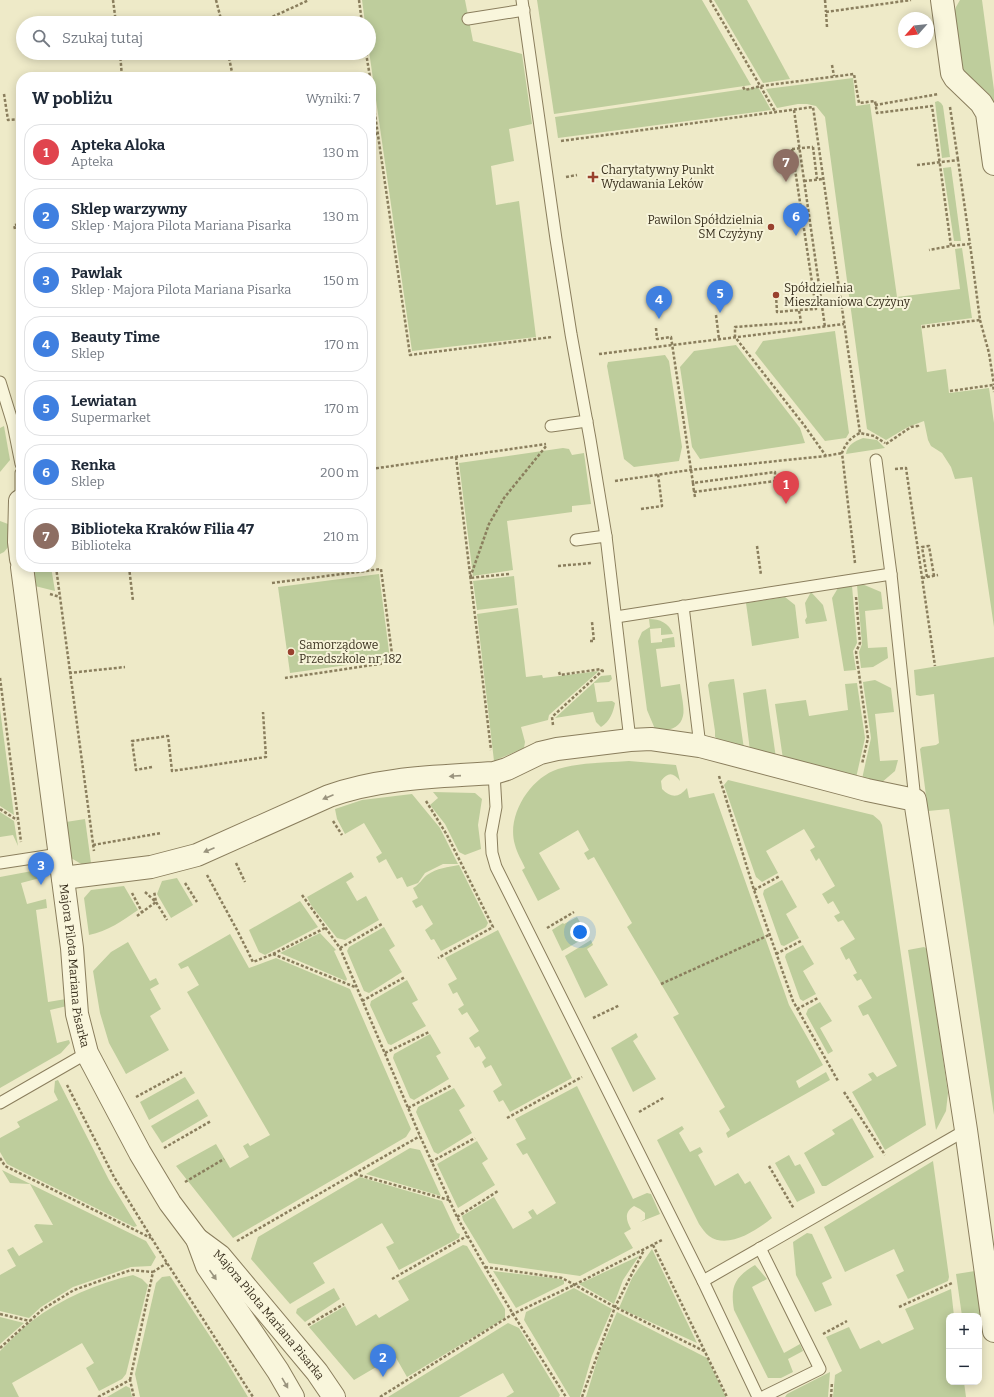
<!DOCTYPE html>
<html lang="pl">
<meta charset="utf-8">
<style>
:root{--surface:#fff;--page:#f6f6f7;--text:#1f2937;--muted:#747a83;--line:#e0e1e3;--accent:#99412e}
body{margin:0;font-family:Bitter,serif;background:var(--page);color:var(--text)}
.controls{position:absolute;right:12px;bottom:12px;display:grid;overflow:hidden;border-radius:8px;box-shadow:0 2px 10px #0003}
.controls button{width:36px;height:36px;display:grid;place-items:center;padding:0;border:0;border-bottom:1px solid var(--line);background:var(--surface);color:var(--text);font:20px sans-serif}
.compass{position:absolute;left:898px;top:12px;width:36px;height:36px;border-radius:50%;background:var(--surface);box-shadow:0 2px 10px #0003;rotate:243deg}
.you{position:absolute;left:580px;top:932px;width:14px;height:14px;margin:-10px;border:3px solid #fff;border-radius:50%;background:#1a73e8;box-shadow:0 0 0 6px #1a73e833}
.badge{display:grid;place-items:center;width:26px;height:26px;border-radius:50%;background:var(--accent);color:#fff;font-size:13px;font-weight:700}
.pin{position:absolute;translate:-50% -33px;filter:drop-shadow(0 1px 2px #0008)}
.pin::after{content:'';position:absolute;top:21px;width:14px;height:12px;background:inherit;clip-path:polygon(0 0,100% 0,50% 100%)}
.list{margin:0;padding:0;list-style:none}
h2{display:flex;justify-content:space-between;align-items:center;height:52px;margin:0;padding:0 16px;font-size:17px}
h2 small{font-size:13px;font-weight:400;color:var(--muted)}
.list li{display:grid;grid-template-columns:26px 1fr auto;gap:12px;align-items:center;box-sizing:border-box;height:56px;margin:0 8px 8px;padding:0 8px;border:1px solid var(--line);border-radius:16px}
.list b{display:block;font-size:15px;white-space:nowrap}
.list p{margin:0;font-size:13px;white-space:nowrap;color:var(--muted)}
.list em{font-size:13px;font-style:normal;color:var(--muted)}
.icon{flex:none;width:22px;height:22px;fill:none;stroke:currentColor;stroke-width:2;stroke-linecap:round;stroke-linejoin:round}
.map{position:relative;flex:none;width:994px;height:1397px;overflow:hidden}
.search{position:absolute;background:var(--surface);box-shadow:0 2px 10px #0003;left:16px;top:16px;width:360px;height:44px;display:flex;align-items:center;gap:10px;box-sizing:border-box;padding:0 14px;border-radius:22px;color:var(--muted);font-size:15px}
.panel{position:absolute;background:var(--surface);box-shadow:0 2px 10px #0003;left:16px;top:72px;width:360px;height:500px;border-radius:16px}
.map>svg:first-child{display:block}
</style>
<div class="map">
<svg width="994" height="1397" viewBox="0 0 994 1397">
<rect width="100%" height="100%" fill="#eeeac8"/>
<g fill="#becd9c">
<polygon points="362,0 465,0 473,41 522,54 532,124 509,129 514,161 491,166 496,205 519,201 536,337 412,351 369,51 369,23 365,23"/>
<polygon points="537,0 702,0 751,85 554,114"/>
<polygon points="714,0 747,0 790,79 763,83"/>
<polygon points="960,0 982,0 994,90 994,102 989,94 962,69 954,14 956,7"/>
<polygon points="853,78 856,106 870,104 897,297 960,289 955,249 962,248 972,318 921,325 927,372 946,369 949,393 989,388 994,423 994,627 972,477 955,479 951,467 942,453 931,446 928,440 924,421 908,427 886,440 867,429 825,117 816,106 807,104 798,104 777,108 766,89"/>
<polygon points="758,87 771,110 558,138 555,117"/>
<polygon points="938,101 941,103 943,106 950,157 942,158 935,102"/>
<polygon points="951,167 961,241 954,241 943,168"/>
<polygon points="835,331 849,433 846,438 825,441 755,353 763,341"/>
<polygon points="736,345 800,428 805,443 700,459 692,447 680,367 694,351"/>
<polygon points="665,355 669,361 682,447 679,461 634,467 624,459 607,366 608,362"/>
<polygon points="4,426 10,460 0,472 0,428"/>
<path d="M863 438 877 440 885 448 846 454C847 445 855 441 863 438Z"/>
<polygon points="563,448 569,449 572,455 584,453 591,504 572,506 572,512 507,521 513,570 473,576 459,463"/>
<polygon points="0,521 8,524 9,546 4,552 0,554"/>
<polygon points="34,567 51,567 55,591 35,586"/>
<polygon points="379,574 390,659 290,673 278,587"/>
<polygon points="514,576 517,605 477,610 473,581"/>
<polygon points="862,584 881,592 883,609 865,611 868,648 887,647 888,658 873,667 861,668 859,652 862,644 857,585"/>
<polygon points="852,586 857,643 853,651 856,670 844,671 832,598 838,588"/>
<polygon points="811,592 823,605 827,621 806,624 805,620 807,617 805,603"/>
<polygon points="785,597 795,605 799,638 752,646 746,603"/>
<polygon points="518,608 526,677 542,675 543,678 599,671 549,715 548,720 521,727 525,742 524,748 494,761 477,614"/>
<path d="M649 619C660 619 669 623 673 634L661 635V628L650 629 651 643 662 642V639L674 637 675 647 656 649 661 687 680 684C681 693 685 709 683 716 680 729 667 732 655 729L647 710 638 641 642 632 650 627Z"/>
<polygon points="994,657 994,1115 949,809 928,811 920,749 922,747 936,745 939,743 934,694 920,696 916,695 914,670"/>
<path d="M611 675 612 679 609 682 594 683 597 702 612 701 615 703C613 713 610 721 601 727L596 722 593 712 555 718 601 676Z"/>
<polygon points="734,679 744,749 719,740 715,737 715,731 708,685 710,682"/>
<polygon points="875,680 891,688 894,712 875,714 880,761 898,760 895,771 881,783 862,779 871,738 863,682"/>
<polygon points="857,683 865,738 856,778 783,759 775,704 806,700 809,716 848,710 845,684"/>
<polygon points="766,689 776,758 750,751 743,693"/>
<polygon points="0,709 14,815 0,806"/>
<path d="M629 761 676 765 680 781C673 772 668 772 661 781L662 789C671 798 679 798 687 788L689 798 714 793 789 1005 823 1065 796 1081 799 1088 826 1072 830 1080 728 1138 726 1133 730 1130 719 1111 725 1107 673 1017 679 1014 627 927 632 923 594 857 588 860 584 853 589 850 578 830 539 853 560 889 538 901 522 870 525 868C522 861 517 853 515 845 506 816 530 778 558 769 581 762 606 763 629 761Z"/>
<polygon points="728,780 873,815 880,821 882,825 926,1125 885,1150 852,1092 872,1080 868,1074 873,1072 877,1077 897,1066 868,1014 863,1016 858,1006 872,998 861,979 857,981 853,975 857,973 849,958 846,960 840,948 855,939 843,920 838,922 834,916 840,913 833,901 828,904 822,894 835,886 819,858 816,861 810,850 815,847 804,829 766,851 778,873 762,882 756,877 725,788 724,785"/>
<polygon points="433,792 475,793 482,799 478,825 481,849 465,855 459,852 445,824 430,805 438,798"/>
<polygon points="412,794 440,828 458,864 443,864 425,873 418,883 407,887 402,877 397,879 386,859 379,863 376,857 382,853 364,823 345,834 337,819 335,809 362,800"/>
<polygon points="0,812 14,821 18,846 13,835 0,837"/>
<polygon points="85,819 91,863 89,866 83,865 71,858 66,822"/>
<path d="M459 865 488 923 486 927 441 951 434 939 431 940 425 930 433 924 422 905 416 908 412 901 418 898 413 888C419 885 422 879 427 875 437 868 448 867 459 865Z"/>
<polygon points="32,871 39,874 40,878 21,883 27,904 46,899 47,908 36,910 48,1002 66,999 67,1006 50,1010 57,1043 69,1040 70,1043 61,1053 0,1088 0,877"/>
<polygon points="351,872 354,877 346,882 357,901 366,896 379,920 345,940 337,938 311,905 307,897"/>
<polygon points="177,878 193,905 171,918 157,894 162,881"/>
<polygon points="782,880 797,907 786,914 799,938 784,946 781,945 763,894 764,890"/>
<path d="M124 886 138 910C122 921 108 931 89 935L84 898 91 890Z"/>
<polygon points="300,901 318,927 265,955 259,952 249,930"/>
<polygon points="577,917 588,936 562,951 552,930 563,923 564,924"/>
<polygon points="384,927 395,946 389,950 402,972 369,993 364,991 347,951 349,947"/>
<polygon points="498,930 572,1078 510,1112 503,1100 499,1102 493,1091 502,1085 491,1065 485,1068 482,1062 486,1058 479,1046 475,1048 469,1038 479,1031 467,1012 462,1015 458,1009 464,1005 457,992 453,994 448,984 457,979 445,958"/>
<polygon points="320,933 336,950 334,951 347,979 346,981 280,953"/>
<polygon points="230,934 249,968 276,958 350,989 411,1129 406,1137 233,1238 176,1166 216,1144 230,1168 249,1157 243,1146 248,1143 250,1146 270,1135 187,992 199,985 188,966 181,969 178,964"/>
<polygon points="591,940 593,945 587,949 608,985 585,998 565,956"/>
<polygon points="128,942 150,981 156,978 159,984 150,989 161,1009 150,1016 169,1050 126,1074 109,1043 100,1013 93,971 111,952"/>
<polygon points="803,945 814,964 803,971 816,994 803,1001 800,999 785,957 786,954"/>
<polygon points="924,947 927,949 948,1093 946,1111 936,1130 908,950"/>
<polygon points="407,980 418,1000 412,1003 426,1026 391,1045 388,1044 370,1005 371,1001"/>
<polygon points="820,1002 832,1021 820,1028 833,1051 828,1054 806,1014 808,1009"/>
<polygon points="636,1033 638,1037 633,1041 656,1079 633,1092 611,1048"/>
<polygon points="430,1034 441,1053 436,1056 449,1079 414,1100 410,1098 393,1058 394,1054"/>
<polygon points="185,1077 195,1093 149,1120 140,1102"/>
<polygon points="58,1080 109,1180 137,1226 134,1227 7,1164 0,1152 0,1138 20,1127 17,1122 58,1100 54,1092 55,1081"/>
<path d="M577 1086 633 1199 647 1193 651 1194 660 1214 640 1222 645 1219V1213L640 1209 634 1206C624 1212 626 1220 631 1229L624 1233 633 1248 580 1276 489 1263 463 1220 462 1216 494 1197 513 1229 532 1218 528 1212 533 1209 537 1215 556 1203 527 1153 523 1155 516 1144 526 1139 515 1119Z"/>
<polygon points="454,1088 465,1106 459,1110 472,1133 438,1154 434,1152 416,1112 418,1107"/>
<polygon points="198,1099 208,1116 162,1143 151,1126"/>
<polygon points="852,1118 874,1157 826,1186 822,1186 804,1153 835,1134 832,1130"/>
<path d="M682 1126 684 1129 679 1133 690 1152 700 1147 703 1152 698 1155 715 1186 738 1173 745 1184 750 1181 772 1218C757 1230 728 1250 709 1236 705 1233 702 1228 699 1224L657 1140Z"/>
<polygon points="477,1141 488,1159 482,1163 495,1185 458,1208 437,1164"/>
<polygon points="410,1148 420,1150 441,1196 366,1174"/>
<polygon points="789,1155 795,1166 800,1164 814,1189 815,1193 797,1202 775,1163"/>
<polygon points="933,1161 949,1277 948,1281 908,1299 896,1275 904,1271 894,1249 845,1272 824,1227"/>
<polygon points="2,1170 146,1241 156,1257 151,1266 131,1267 73,1287 41,1307 29,1318 0,1311 0,1275 16,1266 7,1250 13,1247 19,1256 43,1242 34,1226 36,1224 53,1225 30,1184 10,1183"/>
<polygon points="360,1177 442,1201 457,1233 460,1234 459,1238 399,1270 386,1247 394,1243 382,1223 313,1263 325,1283 290,1304 251,1259 258,1237"/>
<polygon points="807,1233 812,1234 832,1278 822,1283 832,1305 815,1312 796,1275 793,1242"/>
<polygon points="463,1245 467,1246 505,1309 505,1318 407,1377 395,1356 354,1380 309,1327 345,1306 356,1326 376,1314 379,1318 409,1300 398,1281"/>
<polygon points="652,1249 697,1343 619,1308 632,1278"/>
<polygon points="639,1256 623,1280 614,1304 579,1284"/>
<path d="M755 1265 767 1279 752 1287 784 1353 800 1344 803 1351 788 1359 793 1372 781 1378H768L734 1310C730 1286 735 1277 755 1265Z"/>
<polygon points="493,1271 561,1279 564,1281 564,1284 516,1308"/>
<polygon points="975,1271 981,1321 979,1322 979,1316 962,1316 956,1274"/>
<path d="M133 1275 142 1279 148 1285 126 1374 122 1379 99 1391 86 1368 94 1363 82 1343 12 1383 19 1397H0V1351C10 1341 20 1330 32 1321 62 1298 96 1284 133 1275Z"/>
<polygon points="170,1276 227,1362 248,1397 140,1397 135,1374 156,1283 162,1277"/>
<polygon points="334,1288 340,1299 305,1322 296,1313 297,1309"/>
<polygon points="574,1288 612,1309 592,1356 580,1397 570,1397 524,1320 526,1312"/>
<polygon points="951,1289 954,1316 949,1316 949,1382 964,1382 966,1397 833,1397 835,1375 842,1371 826,1337 849,1327 860,1349 879,1340 882,1344 914,1329 905,1309"/>
<polygon points="617,1312 707,1358 726,1397 586,1397 600,1351"/>
<polygon points="0,1317 24,1323 0,1344"/>
<polygon points="508,1323 519,1328 560,1395 559,1397 506,1397 514,1392 503,1373 459,1397 388,1397"/>
<polygon points="830,1372 828,1397 785,1397 787,1394"/>
<polygon points="126,1386 130,1388 132,1397 107,1397"/>
</g>
<g fill="none" stroke-linecap="round" stroke-linejoin="round">
<g stroke="#8a7e5d" stroke-width="13">
<g id="service">
<polyline points="522,0 556,239 571,334 590,439 606,536 630,740"/>
<polyline points="468,19 524,10"/>
<polyline points="0,382 13,424 21,464"/>
<polyline points="551,426 587,421"/>
<polyline points="876,460 891,574 915,800"/>
<polyline points="21,473 21,501"/>
<polyline points="576,540 606,536"/>
<polyline points="683,606 700,746"/>
<polyline points="616,617 891,574"/>
<polyline points="494,773 496,807 491,834 492,853 496,867 703,1281 758,1397"/>
<polyline points="0,863 59,854"/>
<polyline points="0,1103 87,1053"/>
<polyline points="760,1248 820,1369 763,1397"/>
<polyline points="703,1281 966,1130"/>
</g>
</g>
<g stroke="#8a7e5d" stroke-width="24">
<g id="minor">
<polyline points="942,0 952,73 955,78 981,103 987,113 994,164"/>
<polyline points="20,501 19,542 21,559"/>
<path id="s1" d="M22 567 72 948 77 1014 87 1053 140 1153 170 1203 197 1239 207 1266 278 1371 293 1397"/>
<path d="M63 878 151 867 197 855 329 796C382 777 438 777 494 773L507 769 540 753 557 749 630 740 651 739 700 746 867 790 915 800 966 1130 994 1331"/>
<path id="s2" d="M197 1239 220 1256 317 1372 334 1397"/>
</g>
</g>
<g stroke="#8a7e5d" stroke-width="2.5" stroke-dasharray="3 2" stroke-linecap="butt">
<polyline points="113,0 116,23"/>
<polyline points="216,0 222,23"/>
<polyline points="359,0 362,23"/>
<polyline points="710,0 776,113"/>
<polyline points="825,0 826,12"/>
<polyline points="259,23 309,0"/>
<polyline points="827,27 826,12 911,0"/>
<polyline points="120,53 122,77"/>
<polyline points="228,53 233,77"/>
<polyline points="366,53 370,77"/>
<polyline points="832,65 834,76"/>
<polyline points="371,87 410,355 552,337"/>
<polyline points="743,87 745,90 761,86 854,74 859,103 875,101 877,113 932,106 951,246 929,250"/>
<polyline points="4,94 8,120 21,119"/>
<polyline points="875,105 939,94"/>
<polyline points="950,107 958,160"/>
<polyline points="794,110 825,327"/>
<polyline points="371,134 377,134"/>
<polyline points="561,141 813,107 860,433 874,436 885,443"/>
<polyline points="813,147 817,179"/>
<polyline points="792,149 816,309 799,310"/>
<polyline points="917,165 958,160 970,244"/>
<polyline points="566,177 577,175"/>
<polyline points="804,181 823,179"/>
<polyline points="15,229 14,225 21,224"/>
<polyline points="776,295 777,312 799,310 801,322 735,327 735,337 804,425 826,456"/>
<polyline points="716,315 719,339"/>
<polyline points="980,320 989,353 994,385"/>
<polyline points="922,327 980,320 970,244 951,246"/>
<polyline points="656,328 657,339 671,337 693,483 775,472 775,481"/>
<polyline points="599,354 844,324"/>
<polyline points="950,391 993,385 994,392"/>
<polyline points="886,444 911,427 918,426 918,428"/>
<polyline points="456,457 491,750"/>
<polyline points="371,469 546,444"/>
<polyline points="895,469 906,468 935,666"/>
<polyline points="615,481 690,470 826,456 842,453"/>
<polyline points="693,483 694,492"/>
<polyline points="695,497 694,492 775,481 777,486"/>
<polyline points="641,509 662,506 658,474"/>
<polyline points="757,546 761,575"/>
<path d="M855 563 842 453C846 443 850 438 860 433"/>
<polyline points="558,566 591,563"/>
<polyline points="56,567 94,851"/>
<polyline points="129,567 133,601"/>
<polyline points="509,574 470,578 489,524 504,498 547,445"/>
<polyline points="927,577 922,547 929,546 934,576"/>
<polyline points="922,578 938,575"/>
<polyline points="272,583 381,569 393,662 285,678"/>
<polyline points="50,594 60,597"/>
<polyline points="856,597 860,643 856,652 868,738 862,764"/>
<polyline points="590,641 594,641 592,622"/>
<polyline points="559,672 560,675 601,669 602,671"/>
<polyline points="69,673 125,667"/>
<polyline points="0,678 21,842"/>
<polyline points="553,725 552,717 602,671 604,671"/>
<polyline points="152,767 136,770 132,741 168,736 172,771 266,757 263,712"/>
<polyline points="719,776 754,890 793,1001 838,1081"/>
<polyline points="426,801 447,835 493,927 438,958"/>
<polyline points="0,809 17,820"/>
<polyline points="333,821 342,835"/>
<polyline points="93,845 161,833"/>
<polyline points="236,863 245,882"/>
<polyline points="207,875 237,930 253,962 273,954 325,928"/>
<polyline points="185,883 197,902"/>
<polyline points="754,890 780,876"/>
<polyline points="145,892 156,902 167,920"/>
<polyline points="132,893 142,912"/>
<polyline points="302,895 340,948 420,1136 457,1217 485,1267 513,1314 566,1397"/>
<polyline points="137,916 156,902 154,891"/>
<polyline points="547,928 574,912"/>
<polyline points="340,948 382,924"/>
<polyline points="273,954 355,987"/>
<polyline points="776,954 801,941"/>
<polyline points="661,984 769,935"/>
<polyline points="362,1001 405,977"/>
<polyline points="797,1009 818,998"/>
<polyline points="593,1018 620,1005"/>
<polyline points="385,1053 429,1032"/>
<polyline points="67,1085 114,1177 167,1263 253,1397"/>
<polyline points="844,1092 885,1155"/>
<polyline points="136,1097 182,1072"/>
<polyline points="408,1108 452,1085"/>
<polyline points="639,1112 665,1097"/>
<polyline points="507,1118 582,1077"/>
<polyline points="164,1148 211,1121"/>
<polyline points="0,1158 5,1166 151,1238"/>
<polyline points="431,1162 475,1138"/>
<polyline points="769,1166 794,1209"/>
<polyline points="355,1174 449,1200"/>
<polyline points="185,1182 224,1159"/>
<polyline points="457,1217 498,1191"/>
<polyline points="237,1241 420,1136"/>
<polyline points="653,1245 727,1397"/>
<polyline points="485,1267 562,1278 615,1307 706,1352"/>
<polyline points="392,1279 467,1236"/>
<polyline points="899,1307 952,1283"/>
<polyline points="0,1314 30,1321"/>
<polyline points="308,1325 344,1304"/>
<polyline points="823,1334 847,1321"/>
<polyline points="0,1348 43,1309 74,1290 131,1270 153,1272"/>
<polyline points="130,1380 153,1272 167,1263"/>
<polyline points="98,1397 130,1380 134,1397"/>
<polyline points="380,1397 513,1314 574,1285 662,1240"/>
<polyline points="582,1397 615,1307 644,1250"/>
<polyline points="831,1397 832,1382"/>
</g>
<use href="#service" stroke="#f9f6dc" stroke-width="11"/>
<use href="#minor" stroke="#f9f6dc" stroke-width="22"/>
<polyline stroke="#8a7e5d" stroke-width="2.5" stroke-dasharray="3 2" stroke-linecap="butt" points="792,149 813,147"/>
</g>
<defs><path id="oneway-solid" d="M-6-.8H1V-3.2L6.5 0L1 3.2V.8H-6Z"/></defs>
<g fill="#9a947e">
<use href="#oneway-solid" transform="translate(455 776) rotate(176)"/>
<use href="#oneway-solid" transform="translate(328 797) rotate(157)"/>
<use href="#oneway-solid" transform="translate(209 850) rotate(157)"/>
<use href="#oneway-solid" transform="translate(213 1275) rotate(55)"/>
<use href="#oneway-solid" transform="translate(285 1383) rotate(60)"/>
</g>
<g fill="#99412e" stroke="#f6f3d8" stroke-width="1.5">
<path d="M591 171h4v4h4v4h-4v4h-4v-4h-4v-4h4z"/>
<circle cx="771" cy="227" r="4"/>
<circle cx="776" cy="295" r="4"/>
<circle cx="291" cy="652" r="4"/>
</g>
<g text-anchor="middle" stroke-width="4" stroke-linejoin="round" paint-order="stroke">
<g font-size="12" fill="#3b3220" stroke="#f6f3d8" text-anchor="start">
<text x="601" y="174">Charytatywny Punkt<tspan x="601" dy="14">Wydawania Leków</tspan></text>
<text x="763" y="224" text-anchor="end">Pawilon Spółdzielnia<tspan x="763" dy="14">SM Czyżyny</tspan></text>
<text x="784" y="292">Spółdzielnia<tspan x="784" dy="14">Mieszkaniowa Czyżyny</tspan></text>
<text x="299" y="649">Samorządowe<tspan x="299" dy="14">Przedszkole nr 182</tspan></text>
</g>
<g font-size="12" fill="#3b3220" stroke="#f6f3d8">
<text dy="4" stroke="none"><textPath href="#s1" startOffset="402">Majora Pilota Mariana Pisarka</textPath></text>
<text dy="4" stroke="none"><textPath href="#s2" startOffset="105">Majora Pilota Mariana Pisarka</textPath></text>
</g>
</g>
</svg>
<div class="controls">
<button>+</button>
<button>−</button>
</div>
<svg class="compass" viewBox="-18 -18 36 36"><path d="M0-13l5 13h-10z" fill="#e53935"/><path d="M0 13l5-13h-10z" fill="#747a83"/></svg>
<div class="you"></div>
<div class="pin badge" style="left:786px;top:504px;background:#e0444e">1</div>
<div class="pin badge" style="left:383px;top:1377px;background:#3f7fe0">2</div>
<div class="pin badge" style="left:41px;top:885px;background:#3f7fe0">3</div>
<div class="pin badge" style="left:659px;top:319px;background:#3f7fe0">4</div>
<div class="pin badge" style="left:720px;top:313px;background:#3f7fe0">5</div>
<div class="pin badge" style="left:796px;top:236px;background:#3f7fe0">6</div>
<div class="pin badge" style="left:786px;top:182px;background:#8d6e63">7</div>
<div class="search"><svg class="icon" aria-label="search" viewBox="0 0 24 24"><circle cx="10" cy="10" r="6"/><path d="M15 15l6 6"/></svg>Szukaj tutaj</div>
<section class="panel">
<h2>W pobliżu<small>Wyniki: 7</small></h2>
<ul class="list">
<li><span class="badge" style="background:#e0444e">1</span><div><b>Apteka Aloka</b><p>Apteka</p></div><em>130 m</em></li>
<li><span class="badge" style="background:#3f7fe0">2</span><div><b>Sklep warzywny</b><p>Sklep · Majora Pilota Mariana Pisarka</p></div><em>130 m</em></li>
<li><span class="badge" style="background:#3f7fe0">3</span><div><b>Pawlak</b><p>Sklep · Majora Pilota Mariana Pisarka</p></div><em>150 m</em></li>
<li><span class="badge" style="background:#3f7fe0">4</span><div><b>Beauty Time</b><p>Sklep</p></div><em>170 m</em></li>
<li><span class="badge" style="background:#3f7fe0">5</span><div><b>Lewiatan</b><p>Supermarket</p></div><em>170 m</em></li>
<li><span class="badge" style="background:#3f7fe0">6</span><div><b>Renka</b><p>Sklep</p></div><em>200 m</em></li>
<li><span class="badge" style="background:#8d6e63">7</span><div><b>Biblioteka Kraków Filia 47</b><p>Biblioteka</p></div><em>210 m</em></li>
</ul>
</section>
</div>
